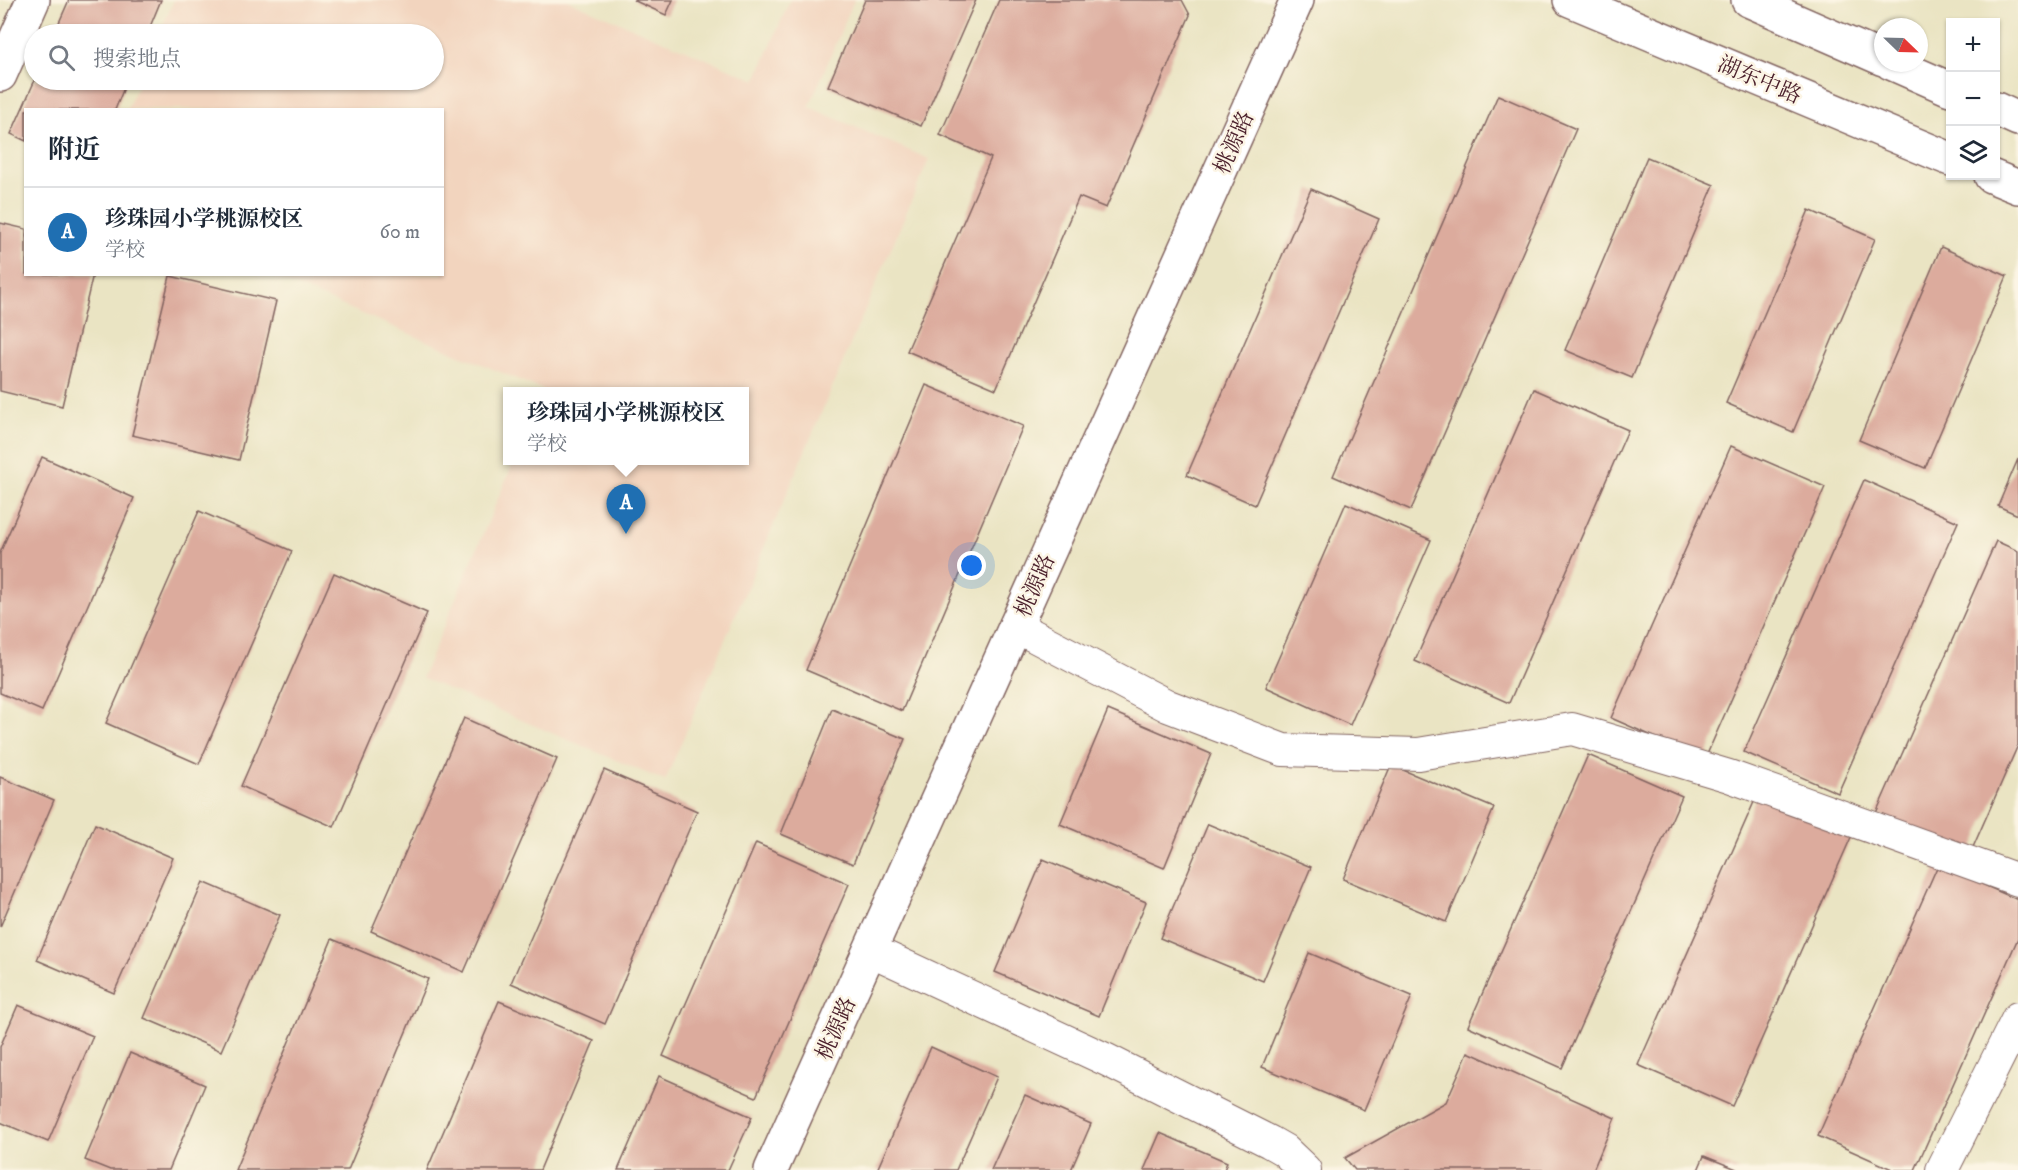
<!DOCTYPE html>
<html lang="zh">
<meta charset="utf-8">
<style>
:root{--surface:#fff;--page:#f6f6f7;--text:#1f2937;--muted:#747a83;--line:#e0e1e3;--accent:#1f6fb2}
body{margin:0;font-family:"IM FELL DW Pica","Noto Serif SC",serif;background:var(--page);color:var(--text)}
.controls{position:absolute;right:18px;top:18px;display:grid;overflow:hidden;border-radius:0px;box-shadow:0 2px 4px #0004}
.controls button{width:54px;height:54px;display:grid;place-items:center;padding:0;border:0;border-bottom:2px solid var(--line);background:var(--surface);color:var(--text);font:30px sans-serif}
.compass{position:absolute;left:1874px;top:18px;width:54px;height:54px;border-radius:50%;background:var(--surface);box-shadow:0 2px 4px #0004;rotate:113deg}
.you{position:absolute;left:972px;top:566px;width:21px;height:21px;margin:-15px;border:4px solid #fff;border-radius:50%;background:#1a73e8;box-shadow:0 0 0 9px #1a73e833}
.badge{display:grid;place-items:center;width:39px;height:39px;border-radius:50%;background:var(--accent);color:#fff;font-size:20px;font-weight:700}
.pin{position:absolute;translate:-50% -50px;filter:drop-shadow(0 2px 3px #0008)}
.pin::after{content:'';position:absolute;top:32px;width:21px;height:18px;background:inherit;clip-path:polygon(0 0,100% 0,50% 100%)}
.popup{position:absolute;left:503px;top:387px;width:246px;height:78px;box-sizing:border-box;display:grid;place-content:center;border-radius:0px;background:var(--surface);filter:drop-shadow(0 2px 4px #0005);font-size:20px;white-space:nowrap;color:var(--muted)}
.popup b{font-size:22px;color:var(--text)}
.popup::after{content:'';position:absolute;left:50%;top:100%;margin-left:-12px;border:12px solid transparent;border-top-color:var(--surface)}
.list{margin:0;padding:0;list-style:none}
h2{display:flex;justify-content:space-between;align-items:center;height:78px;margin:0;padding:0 24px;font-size:26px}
h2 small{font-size:20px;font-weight:400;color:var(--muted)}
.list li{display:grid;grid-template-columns:39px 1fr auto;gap:18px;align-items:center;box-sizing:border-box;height:90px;padding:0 24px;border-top:2px solid var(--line)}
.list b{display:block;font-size:22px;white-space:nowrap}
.list p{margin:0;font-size:20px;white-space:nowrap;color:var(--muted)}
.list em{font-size:20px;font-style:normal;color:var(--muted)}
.icon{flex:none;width:33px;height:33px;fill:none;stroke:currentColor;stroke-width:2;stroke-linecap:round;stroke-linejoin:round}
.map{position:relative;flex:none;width:2018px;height:1170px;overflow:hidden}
.search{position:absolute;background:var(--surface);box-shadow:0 2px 4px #0004;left:24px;top:24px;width:420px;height:66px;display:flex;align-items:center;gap:15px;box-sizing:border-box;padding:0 21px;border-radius:33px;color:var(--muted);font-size:22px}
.panel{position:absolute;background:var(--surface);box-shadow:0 2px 4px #0004;left:24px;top:108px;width:420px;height:168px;border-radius:0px}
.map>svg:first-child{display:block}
</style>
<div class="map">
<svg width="2018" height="1170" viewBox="0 0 2018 1170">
<rect width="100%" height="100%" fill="#fcf5e5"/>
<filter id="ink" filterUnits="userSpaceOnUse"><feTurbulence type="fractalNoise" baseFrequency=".0167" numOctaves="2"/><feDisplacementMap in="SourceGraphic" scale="12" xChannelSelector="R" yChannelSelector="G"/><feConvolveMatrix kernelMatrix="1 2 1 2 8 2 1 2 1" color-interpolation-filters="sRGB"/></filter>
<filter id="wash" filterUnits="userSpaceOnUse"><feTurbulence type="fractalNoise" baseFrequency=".008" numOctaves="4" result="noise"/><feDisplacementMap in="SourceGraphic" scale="24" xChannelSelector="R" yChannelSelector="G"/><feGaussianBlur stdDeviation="1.35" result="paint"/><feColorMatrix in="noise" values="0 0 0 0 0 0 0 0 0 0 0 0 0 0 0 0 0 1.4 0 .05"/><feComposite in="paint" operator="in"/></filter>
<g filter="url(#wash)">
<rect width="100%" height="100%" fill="#eae4c3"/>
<polygon fill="#f2d4be" points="174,0 567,0 756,80 790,0 854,0 809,107 929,159 665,781 422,678 514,461 744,460 744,392 543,391 543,390 270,275 442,274 442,110 127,109 140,80 434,80 434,34 159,34"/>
<g id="blocks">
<g fill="#dcab9d">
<polygon points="69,0 161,0 147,34 54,34"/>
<polygon points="633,0 673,0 666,15"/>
<polygon points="865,0 976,0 921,126 828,86"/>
<polygon points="999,0 1182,0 1190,15 1106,208 1079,197 996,389 907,351 991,158 940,135"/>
<polygon points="35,80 127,80 115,110 26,110 26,141 11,134"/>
<polygon points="1498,95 1576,129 1411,510 1333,476"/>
<polygon points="1647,157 1714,185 1632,378 1565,350"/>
<polygon points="1311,189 1379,219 1255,505 1187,475"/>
<polygon points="1809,210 1875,239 1793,432 1726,403"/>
<polygon points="0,223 26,229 26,274 93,274 62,406 0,391"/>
<polygon points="1941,247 2007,276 1925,468 1859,440"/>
<polygon points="170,276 276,301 239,460 132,435"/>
<polygon points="926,385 1023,426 902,711 806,670"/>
<polygon points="1534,389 1628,430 1509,703 1415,661"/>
<polygon points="1731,446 1825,487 1705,759 1611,718"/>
<polygon points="42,457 134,498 42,711 0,693 0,553"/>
<polygon points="2018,459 2018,515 1998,506"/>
<polygon points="1864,480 1958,522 1838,793 1744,752"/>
<polygon points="1346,503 1431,540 1350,725 1266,687"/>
<polygon points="199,511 292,551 199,764 106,723"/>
<polygon points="1996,541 2018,551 2018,745 1970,854 1876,813"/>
<polygon points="334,573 427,613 334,827 241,786"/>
<polygon points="832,709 905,739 853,864 781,834"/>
<polygon points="1108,710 1211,754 1164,868 1060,824"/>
<polygon points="464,718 557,759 464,972 371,931"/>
<polygon points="1588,755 1682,796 1562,1068 1468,1026"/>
<polygon points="1391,765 1494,808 1446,922 1343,879"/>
<polygon points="604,770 697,811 605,1024 511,983"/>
<polygon points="0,777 54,800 0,927"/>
<polygon points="1758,793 1852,835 1732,1106 1638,1065"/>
<polygon points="95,824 173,858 114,993 37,960"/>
<polygon points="1208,824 1311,867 1263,981 1160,938"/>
<polygon points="756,843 849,884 756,1097 663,1056"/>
<polygon points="1043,859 1146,902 1099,1016 995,972"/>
<polygon points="1938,865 2018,900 2018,938 1915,1170 1894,1170 1818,1136"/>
<polygon points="203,882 280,915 221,1051 144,1018"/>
<polygon points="332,939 428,979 348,1170 235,1170"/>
<polygon points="1309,953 1412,996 1364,1110 1262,1067"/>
<polygon points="499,1001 594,1041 540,1170 427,1170"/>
<polygon points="18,1005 93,1036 48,1142 0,1122 0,1047"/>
<polygon points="931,1047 997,1077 956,1170 877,1170"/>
<polygon points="1468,1052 1615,1118 1593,1170 1355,1170 1345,1158 1446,1102"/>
<polygon points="130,1053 205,1085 169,1170 110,1170 85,1160"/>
<polygon points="659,1076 752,1117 728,1170 618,1170"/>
<polygon points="1025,1095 1091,1124 1071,1170 991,1170"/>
<polygon points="1160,1133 1227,1162 1224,1170 1144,1170"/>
<polygon points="1704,1156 1739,1170 1698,1170"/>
</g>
</g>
</g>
<g filter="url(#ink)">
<use href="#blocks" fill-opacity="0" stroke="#826460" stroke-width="1.5"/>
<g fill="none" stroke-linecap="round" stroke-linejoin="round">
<g stroke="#826460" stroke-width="34">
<g id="minor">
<polyline points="1015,626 1168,706 1283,750 1418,754 1572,729 1729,776 2018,880"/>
<polyline points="870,950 1107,1060 1270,1142 1284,1150 1305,1170"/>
<polyline points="1942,1170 2018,1018"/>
</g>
</g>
<g stroke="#826460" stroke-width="36">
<g id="tertiary">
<polyline points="0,75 33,0"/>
<polyline points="771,1170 1297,0"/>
</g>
</g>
<g stroke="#826460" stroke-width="36">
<g id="secondary">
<polyline points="1570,0 1950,159"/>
<polyline points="1748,0 1883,59"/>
<polyline points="1891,63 1950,89"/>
<polyline points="1996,109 2018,119"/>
<polyline points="1991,176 2018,187"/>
</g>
</g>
<use href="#minor" stroke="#fff" stroke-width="32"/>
<use href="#tertiary" stroke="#fff" stroke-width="33"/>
<use href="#secondary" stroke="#fff" stroke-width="33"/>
</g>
</g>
<g text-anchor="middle" stroke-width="5" stroke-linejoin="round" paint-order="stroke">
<g font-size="22" fill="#4a1f2b" stroke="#fcf5e5">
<text transform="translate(1760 79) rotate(23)" y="8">湖东中路</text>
<text transform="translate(1233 142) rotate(-66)" y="8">桃源路</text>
<text transform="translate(1034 585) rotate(-66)" y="8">桃源路</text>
<text transform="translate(835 1028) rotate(-66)" y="8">桃源路</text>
</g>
</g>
</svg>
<div class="controls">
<button>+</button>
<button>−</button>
<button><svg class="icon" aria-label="layers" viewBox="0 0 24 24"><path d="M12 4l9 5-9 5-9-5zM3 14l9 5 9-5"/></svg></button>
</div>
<svg class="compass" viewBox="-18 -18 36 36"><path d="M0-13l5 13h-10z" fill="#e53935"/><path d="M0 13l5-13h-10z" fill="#747a83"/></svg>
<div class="you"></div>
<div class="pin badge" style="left:626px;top:534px">A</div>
<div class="popup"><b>珍珠园小学桃源校区</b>学校</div>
<div class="search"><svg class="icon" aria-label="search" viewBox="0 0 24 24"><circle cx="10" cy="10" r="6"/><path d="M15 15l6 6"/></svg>搜索地点</div>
<section class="panel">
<h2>附近<small></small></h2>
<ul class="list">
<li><span class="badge">A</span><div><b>珍珠园小学桃源校区</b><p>学校</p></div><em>60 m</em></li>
</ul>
</section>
</div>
